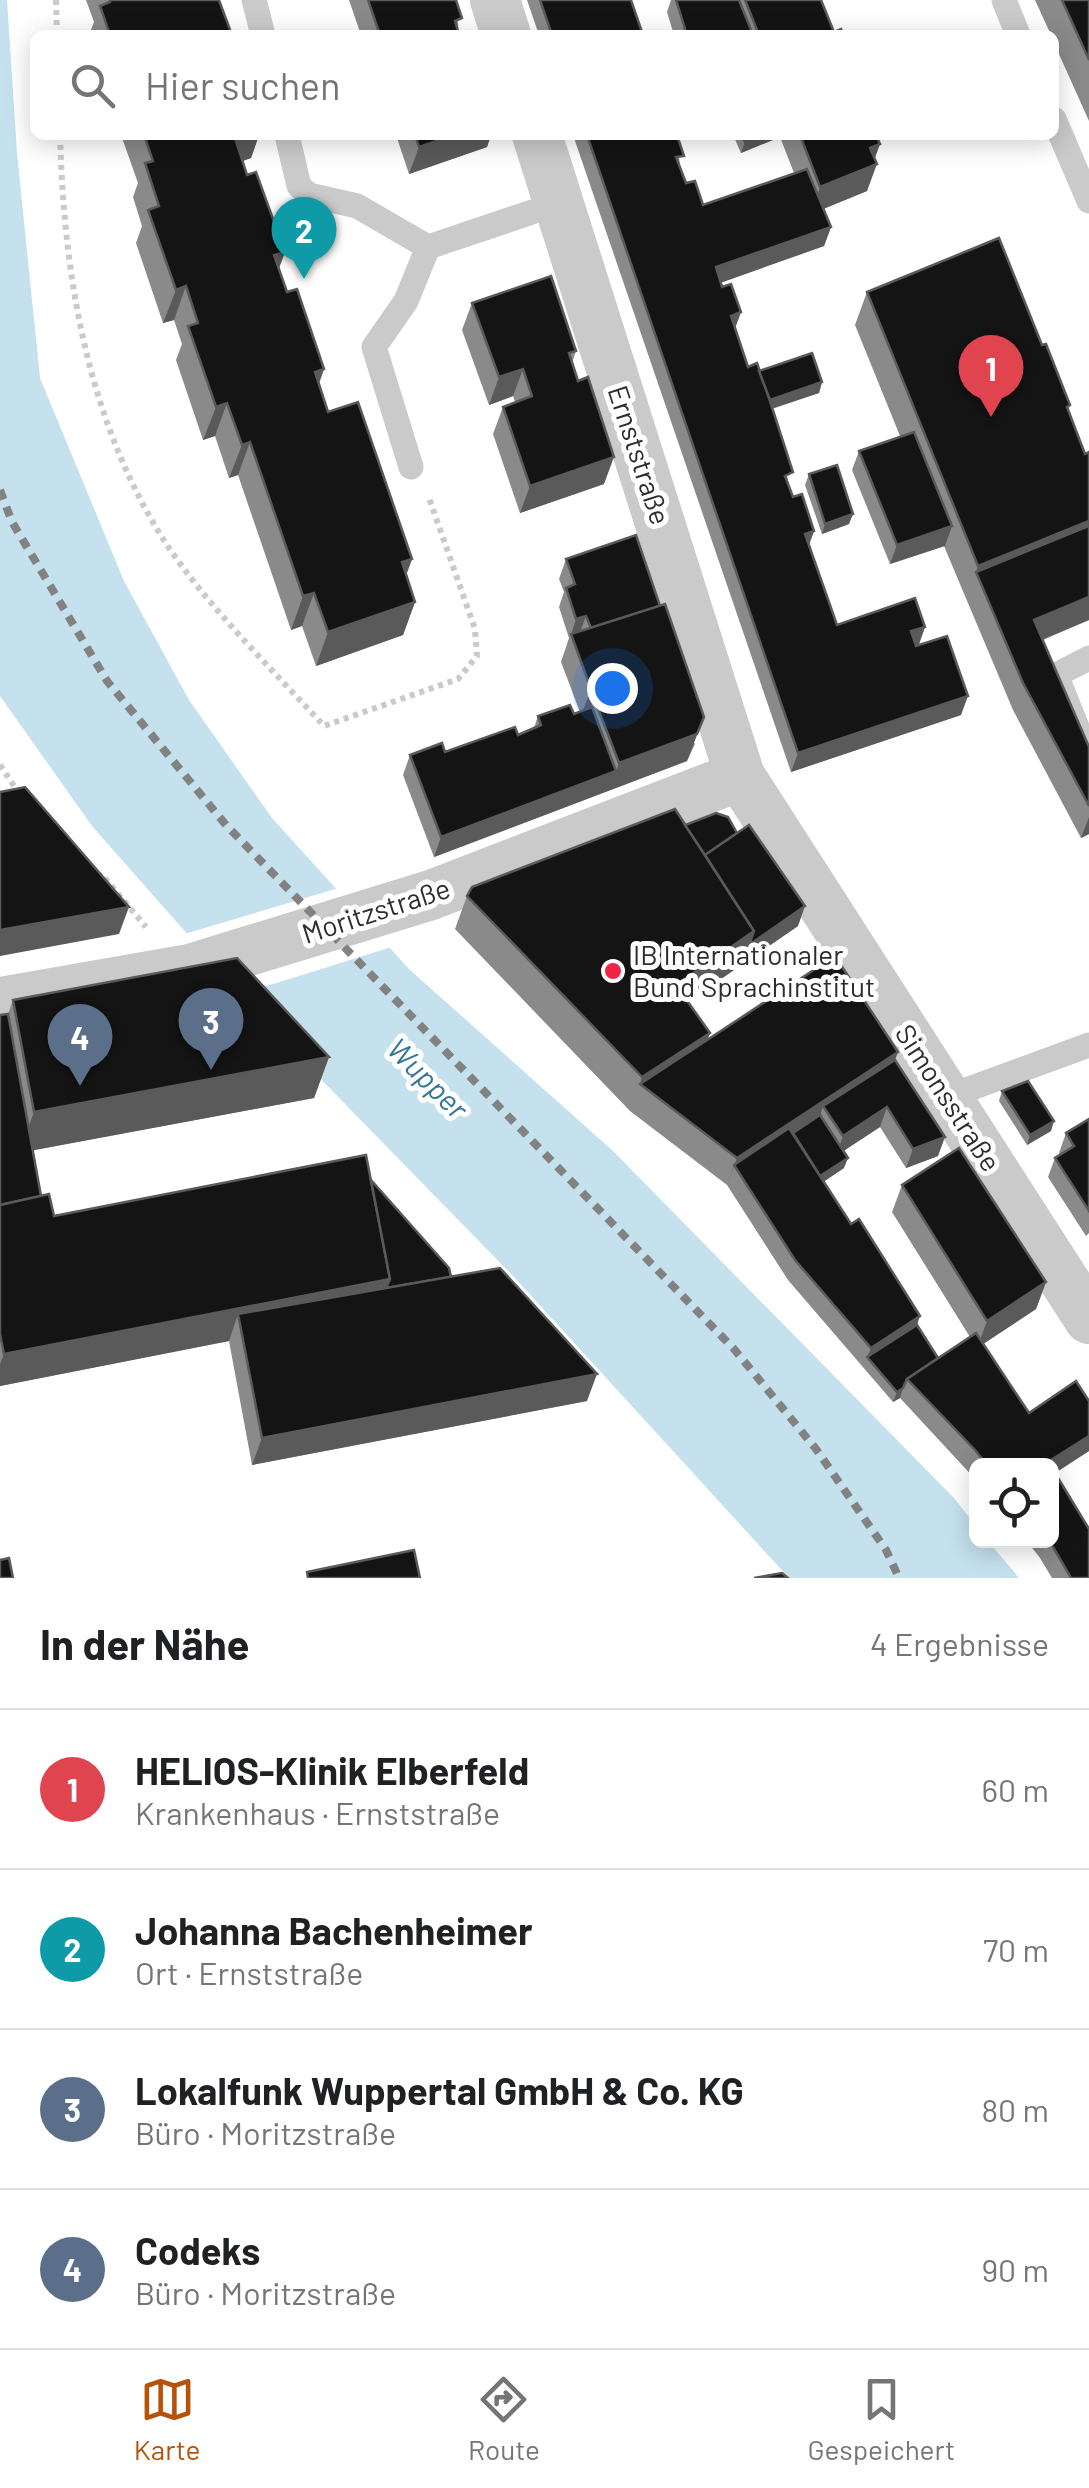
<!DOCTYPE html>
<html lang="de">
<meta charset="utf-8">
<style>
:root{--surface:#fff;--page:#f6f6f6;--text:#202124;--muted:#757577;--line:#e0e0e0;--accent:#b45309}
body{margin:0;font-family:Barlow,sans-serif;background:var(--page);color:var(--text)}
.controls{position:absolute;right:30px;bottom:30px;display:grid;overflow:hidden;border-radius:15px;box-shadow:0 5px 25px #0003}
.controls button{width:90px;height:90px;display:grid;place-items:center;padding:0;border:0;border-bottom:2px solid var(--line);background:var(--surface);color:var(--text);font:50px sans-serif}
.you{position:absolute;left:612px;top:688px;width:35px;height:35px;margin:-25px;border:8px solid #fff;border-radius:50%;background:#1a73e8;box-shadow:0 0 0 15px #1a73e833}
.badge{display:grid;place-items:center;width:65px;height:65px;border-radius:50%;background:var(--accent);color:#fff;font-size:32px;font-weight:700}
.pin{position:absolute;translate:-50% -82px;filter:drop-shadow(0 2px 5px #0008)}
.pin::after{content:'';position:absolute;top:52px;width:35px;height:30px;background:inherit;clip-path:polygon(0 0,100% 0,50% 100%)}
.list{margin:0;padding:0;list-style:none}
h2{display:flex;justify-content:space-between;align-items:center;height:130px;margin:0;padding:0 40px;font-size:42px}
h2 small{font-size:32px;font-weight:400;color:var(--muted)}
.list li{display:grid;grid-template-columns:65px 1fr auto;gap:30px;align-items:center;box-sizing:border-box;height:160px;padding:0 40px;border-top:2px solid var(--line)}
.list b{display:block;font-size:38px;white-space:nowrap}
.list p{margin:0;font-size:32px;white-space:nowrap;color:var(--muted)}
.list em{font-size:32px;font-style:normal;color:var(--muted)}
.icon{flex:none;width:55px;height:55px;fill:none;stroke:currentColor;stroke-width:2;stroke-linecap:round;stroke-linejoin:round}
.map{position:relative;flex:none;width:1089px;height:1578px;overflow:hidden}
.search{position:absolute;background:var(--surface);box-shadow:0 5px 25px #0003;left:30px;right:30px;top:30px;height:110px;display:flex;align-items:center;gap:25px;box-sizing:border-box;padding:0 35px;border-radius:15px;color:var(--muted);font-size:38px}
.sheet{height:770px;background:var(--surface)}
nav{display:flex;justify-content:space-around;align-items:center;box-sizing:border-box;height:140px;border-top:2px solid var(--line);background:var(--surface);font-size:28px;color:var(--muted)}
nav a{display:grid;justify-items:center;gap:5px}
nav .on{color:var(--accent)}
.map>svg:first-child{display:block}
</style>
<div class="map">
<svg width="1089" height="1578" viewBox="0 0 1089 1578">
<rect width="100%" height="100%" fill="#fff"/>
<polygon fill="#c4e1ed" points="0,0 7,0 17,153 40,378 124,581 189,700 272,818 409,969 613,1151 954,1498 976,1526 976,1540 988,1541 1019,1578 789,1578 513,1276 264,1021 92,826 0,696"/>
<polygon fill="#fff" points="342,887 395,946 235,996 181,935"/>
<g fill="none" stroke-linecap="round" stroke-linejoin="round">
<g stroke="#cacaca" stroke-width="6" stroke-dasharray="5 5" stroke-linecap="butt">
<polyline points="56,0 57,35"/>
<path d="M60 135C64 276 87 420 165 542 207 606 272 669 324 726L458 679 477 656 475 629 429 498"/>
<polyline points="0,765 20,795"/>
<polyline points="96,874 103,876 146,927"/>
</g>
<g stroke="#cacaca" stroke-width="25">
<polyline points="254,0 263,35"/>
<polyline points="1004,0 1018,35"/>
<polyline points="1054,119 1089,201"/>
<polyline points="287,135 299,186 309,195 357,206 428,247 559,203"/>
<polyline points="411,467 374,347 406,301 428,247"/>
<polyline points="1089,658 1056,675 1089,757"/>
<polyline points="947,1097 1089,1045"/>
</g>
<g stroke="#cacaca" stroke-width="50">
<polyline points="495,0 506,35"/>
<polyline points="537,135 740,776 1089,1319"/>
<polyline points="0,1002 190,969 431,895 740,776"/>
</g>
<polyline stroke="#828282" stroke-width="8" stroke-dasharray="10 8" stroke-linecap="butt" points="0,490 12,522 107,681 226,825 734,1349 816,1449 886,1550 899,1578"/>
</g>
<g fill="#8a8a8a">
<polygon points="86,0 219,0 232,35 89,35 94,22"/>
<polygon points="349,0 456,0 459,35 361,35"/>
<polygon points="527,0 631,0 643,35 539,35"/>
<polygon points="671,0 821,0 834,32 844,35 674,35 667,12"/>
<polygon points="1035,0 1089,0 1089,121 1054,43 1054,35 1051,35"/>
<polygon points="121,135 259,135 251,158 242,161 247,175 285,252 279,269 287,292 324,369 319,384 328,412 412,559 406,575 415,602 403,635 316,666 302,626 291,630 238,475 229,478 215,436 203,440 176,360 182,344 174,320 163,323 136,243 142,226 133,197 138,183"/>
<polygon points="396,135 491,135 487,147 409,174"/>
<polygon points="573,135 677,135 680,167 686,183 703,205 794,173 780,137 741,153 733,135 876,135 874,159 867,191 823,209 831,227 824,246 721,282 741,312 735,328 748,367 759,371 822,382 819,393 772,408 789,485 793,497 814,531 809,545 837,625 925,627 919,645 961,715 791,772"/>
<polygon points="867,292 1042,345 1070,405 1068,411 1089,620 1043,640 1089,747 1089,834 1081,838 1013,710 944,546 890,564 852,470 859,451 900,436 855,325"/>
<polygon points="472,303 576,351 572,363 604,484 520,513 493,434 503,407 515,402 513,396 489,405 462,330"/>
<polygon points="809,474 849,524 822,534 805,485"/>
<polygon points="566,559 695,744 687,761 434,857 403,775 410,755 445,752 518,735 534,728 538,716 574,714 580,712 561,662 569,638 559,607 564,592 559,579"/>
<polygon points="685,825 737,833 798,926 688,1002 708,1039 895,1060 938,1156 906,1168 880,1127 843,1151 844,1168 824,1181 938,1358 970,1337 892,1212 902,1185 1046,1282 1036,1309 983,1344 1029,1413 1089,1401 1089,1451 1055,1473 1089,1578 1052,1578 1040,1558 1026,1540 1052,1540 1052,1466 976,1466 976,1480 900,1398 893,1402 788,1280 727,1185 630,1111 455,929 467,896"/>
<polygon points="13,1000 329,1057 314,1098 33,1150 41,1196 54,1216 371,1180 451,1277 587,1401 252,1465 229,1341 0,1386 0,1015 8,1014"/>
<polygon points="1002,1091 1051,1131 1027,1145 999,1101"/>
<polygon points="1089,1119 1089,1233 1086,1236 1048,1177 1055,1158 1060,1155 1059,1153 1066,1133"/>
</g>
<g fill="#5a5a5a">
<polygon points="233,135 259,135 251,158 221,169"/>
<polygon points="454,135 491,135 487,147 409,174 419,147"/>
<polygon points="764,135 781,135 780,137 741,153 745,142"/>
<polygon points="880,144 872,166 877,164 867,191 811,214 820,187 870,148"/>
<polygon points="831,227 824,246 709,287 716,267"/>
<polygon points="285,252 272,285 274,255"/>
<polygon points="186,286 174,320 163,323 176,290"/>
<polygon points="741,312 734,331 731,316"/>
<polygon points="324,369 312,402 315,372"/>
<polygon points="523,369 513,396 489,405 499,377"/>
<polygon points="822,382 819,393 760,413 764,402"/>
<polygon points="227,403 215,436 203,440 216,407"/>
<polygon points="250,442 238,475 229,478 242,445"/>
<polygon points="614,457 604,484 520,513 530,486"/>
<polygon points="853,514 849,524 822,534 825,524"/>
<polygon points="1089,521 1089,550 976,572 978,566"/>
<polygon points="952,526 945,546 890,564 897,545"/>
<polygon points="814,531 807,550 805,534"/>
<polygon points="412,559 400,592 402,562"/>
<polygon points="314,593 302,626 291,630 303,596"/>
<polygon points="1089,597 1089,620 1024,647 1034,620"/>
<polygon points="415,602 403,635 316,666 328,632"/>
<polygon points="586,616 579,635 571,635 576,619"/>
<polygon points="925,627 918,646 904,651 911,631"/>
<polygon points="611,681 601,708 594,698 589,713 581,716 591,689"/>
<polygon points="968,696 961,715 791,772 798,753"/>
<polygon points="704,717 687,761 434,857 441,837 616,771 619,763"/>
<polygon points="1089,817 1089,834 1081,838"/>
<polygon points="805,906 798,926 664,1018 676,985 754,931"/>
<polygon points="129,907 119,934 0,956 0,930"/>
<polygon points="710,1033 698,1067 640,1084 642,1077"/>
<polygon points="898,1052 888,1079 823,1106 817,1126 734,1165 727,1185 737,1158"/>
<polygon points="329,1057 314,1098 19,1153 34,1112"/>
<polygon points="887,1107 880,1127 836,1156 843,1136"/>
<polygon points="1054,1121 1051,1131 1027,1145 1030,1135"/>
<polygon points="945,1137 938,1156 906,1168 913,1149"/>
<polygon points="848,1158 844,1168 810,1191 813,1180"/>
<polygon points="390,1279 377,1312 238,1314 229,1341 0,1386 0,1364 4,1354"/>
<polygon points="1046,1282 1036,1309 977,1348 987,1321"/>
<polygon points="920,1316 913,1336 867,1357 871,1348"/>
<polygon points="597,1374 587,1401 252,1465 262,1438"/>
<polygon points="903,1388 900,1398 893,1402 897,1392"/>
<polygon points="1089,1436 1089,1451 1052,1475 1052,1466 1047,1466 1048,1462"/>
</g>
<g fill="#141414" stroke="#5a5a5a" stroke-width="2.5">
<polygon points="110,0 219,0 232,35 110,35 100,6 110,2"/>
<polygon points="368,0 456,0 462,18 455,21 459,35 380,35"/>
<polygon points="540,0 631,0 643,35 552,35"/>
<polygon points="676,0 739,0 753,35 687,35"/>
<polygon points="745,0 821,0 834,32 841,29 844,35 759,35"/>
<polygon points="1062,0 1089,0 1089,60"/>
<polygon points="144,135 234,135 247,175 256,172 285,252 274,255 287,292 297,289 324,369 315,372 328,412 358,402 412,559 402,562 415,602 328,632 314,593 303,596 250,442 242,445 227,403 216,407 188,326 198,323 186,286 176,290 148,210 159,206 145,163 153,161"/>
<polygon points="415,135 454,135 419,147"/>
<polygon points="587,135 677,135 684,156 676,157 686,183 695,181 703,205 807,169 831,227 716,267 722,287 731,284 741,312 731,316 748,367 757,363 768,395 793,472 785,476 793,497 802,494 814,531 805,534 837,625 915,598 925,627 911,631 916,646 947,636 968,696 798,753"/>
<polygon points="741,135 764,135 745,142"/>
<polygon points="800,135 876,135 880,144 870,148 877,164 820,187"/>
<polygon points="999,238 1042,345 1046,344 1070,405 1067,407 1085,454 1089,452 1089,521 978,566 867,292"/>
<polygon points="551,276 576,351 569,353 578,381 588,377 614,457 530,486 503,407 532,396 523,369 499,377 472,303"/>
<polygon points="812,353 822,382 770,400 759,371"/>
<polygon points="914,432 952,526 897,545 859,451"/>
<polygon points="837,465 853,514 825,524 809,474"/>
<polygon points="1089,526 1089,597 1034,620 1089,747 1089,806 1023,683 976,572"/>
<polygon points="636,535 660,606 591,628 586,616 576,619 566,588 575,584 566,559"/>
<polygon points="665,604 704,717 697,734 619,763 594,698 615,691 611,681 591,689 571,634"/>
<polygon points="570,705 574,714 592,707 616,771 441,837 410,755 442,743 445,752 515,727 518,735 541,725 538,716"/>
<polygon points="25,787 129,907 0,930 0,792"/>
<polygon points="675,809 754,931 676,985 710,1033 642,1077 467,896 472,887"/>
<polygon points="716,813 728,817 737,833 705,855 685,825"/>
<polygon points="749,825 805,906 749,945 754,931 705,855"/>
<polygon points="835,956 898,1052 737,1158 640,1084"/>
<polygon points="237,958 329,1057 34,1112 13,1000"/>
<polygon points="8,1014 41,1196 0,1205 0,1015"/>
<polygon points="895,1060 945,1137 913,1149 887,1107 843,1136 823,1106"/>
<polygon points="1028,1081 1054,1121 1030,1135 1002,1091"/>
<polygon points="820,1115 848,1158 820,1176 793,1133"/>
<polygon points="1089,1119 1089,1211 1055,1158 1074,1146 1066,1133"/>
<polygon points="789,1128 851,1224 859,1219 920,1316 871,1348 795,1260 734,1165"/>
<polygon points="959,1148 1046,1282 987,1321 902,1185"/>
<polygon points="366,1155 390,1279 4,1354 0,1334 0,1205 49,1194 54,1216"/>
<polygon points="371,1180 449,1268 451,1277 386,1288 390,1279"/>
<polygon points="500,1268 597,1374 262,1438 238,1314"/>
<polygon points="917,1325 938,1358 907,1379 903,1388 897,1392 867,1357"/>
<polygon points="976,1333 1029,1413 1076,1381 1089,1401 1089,1436 1048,1462 1050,1466 988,1466 975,1450 907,1379"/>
<polygon points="1052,1468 1089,1529 1089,1578 1071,1578 1049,1540 1052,1540"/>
<polygon points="414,1550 420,1578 308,1578 307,1572"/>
<polygon points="9,1558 13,1578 0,1578 0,1560"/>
<polygon points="782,1573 788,1578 754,1578"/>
</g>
<circle fill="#f02346" stroke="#fff" stroke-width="4" cx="613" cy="971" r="10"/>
<g text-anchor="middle" stroke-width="10" stroke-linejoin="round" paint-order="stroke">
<g font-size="28" fill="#2d2d2d" stroke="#fff">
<text transform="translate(639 455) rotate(72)" y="10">Ernststraße</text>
<text transform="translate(376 911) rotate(-18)" y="10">Moritzstraße</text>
<text transform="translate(948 1098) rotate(57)" y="10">Simonsstraße</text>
</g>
<g font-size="28" fill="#2d2d2d" stroke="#fff" text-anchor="start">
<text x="633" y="965">IB Internationaler<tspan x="633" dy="32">Bund Sprachinstitut</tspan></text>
</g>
<g font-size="30" font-style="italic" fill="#367894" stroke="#fff">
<text transform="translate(427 1079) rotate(45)" y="10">Wupper</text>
</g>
</g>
</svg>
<div class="controls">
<button><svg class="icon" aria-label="locate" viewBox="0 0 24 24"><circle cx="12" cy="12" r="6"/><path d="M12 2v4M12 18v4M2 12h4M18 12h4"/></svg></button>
</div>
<div class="you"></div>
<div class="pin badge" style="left:991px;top:417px;background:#e0444e">1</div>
<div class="pin badge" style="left:304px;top:279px;background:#0f9aa8">2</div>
<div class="pin badge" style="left:211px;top:1070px;background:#5c6f8a">3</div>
<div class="pin badge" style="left:80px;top:1086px;background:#5c6f8a">4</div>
<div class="search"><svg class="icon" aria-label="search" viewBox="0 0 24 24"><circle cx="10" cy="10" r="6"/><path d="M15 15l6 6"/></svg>Hier suchen</div>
</div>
<section class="sheet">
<h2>In der Nähe<small>4 Ergebnisse</small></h2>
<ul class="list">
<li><span class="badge" style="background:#e0444e">1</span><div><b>HELIOS-Klinik Elberfeld</b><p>Krankenhaus · Ernststraße</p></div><em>60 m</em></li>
<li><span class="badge" style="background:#0f9aa8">2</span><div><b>Johanna Bachenheimer</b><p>Ort · Ernststraße</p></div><em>70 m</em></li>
<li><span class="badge" style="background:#5c6f8a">3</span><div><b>Lokalfunk Wuppertal GmbH &amp; Co. KG</b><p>Büro · Moritzstraße</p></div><em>80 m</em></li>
<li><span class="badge" style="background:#5c6f8a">4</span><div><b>Codeks</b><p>Büro · Moritzstraße</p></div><em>90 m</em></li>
</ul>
</section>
<nav>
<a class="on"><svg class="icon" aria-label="map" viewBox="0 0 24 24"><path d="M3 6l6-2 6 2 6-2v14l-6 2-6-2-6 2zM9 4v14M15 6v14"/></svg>Karte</a>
<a><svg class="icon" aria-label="directions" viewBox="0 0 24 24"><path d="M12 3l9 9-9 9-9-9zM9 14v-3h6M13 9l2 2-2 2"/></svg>Route</a>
<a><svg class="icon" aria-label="saved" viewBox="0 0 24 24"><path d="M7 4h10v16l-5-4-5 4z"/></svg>Gespeichert</a>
</nav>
